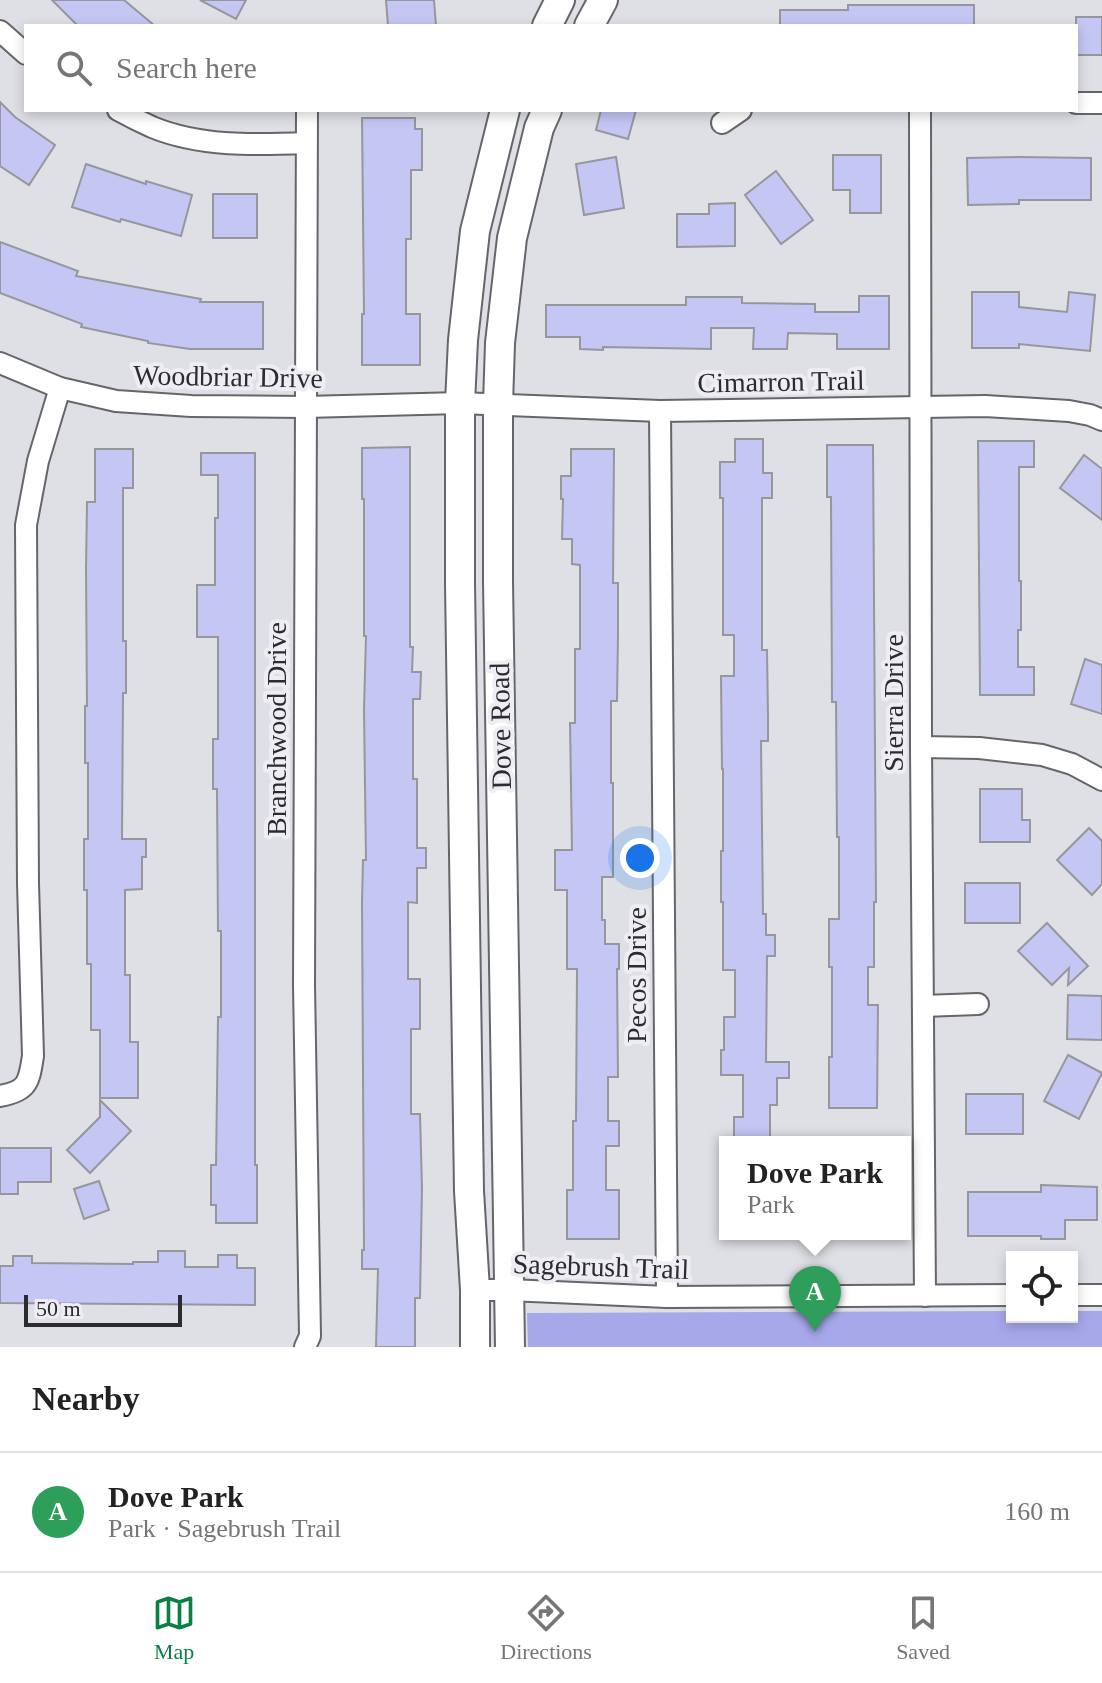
<!DOCTYPE html>
<meta charset="utf-8">
<style>
:root{--surface:#fff;--page:#f2f2f2;--text:#222;--muted:#767676;--line:#e0e0e0;--accent:#0b8043}
body{margin:0;font-family:"Times New Roman",serif;background:var(--page);color:var(--text)}
.controls{position:absolute;right:24px;bottom:24px;display:grid;overflow:hidden;border-radius:0px;box-shadow:0 4px 12px #0003}
.controls button{width:72px;height:72px;display:grid;place-items:center;padding:0;border:0;border-bottom:2px solid var(--line);background:var(--surface);color:var(--text);font:40px sans-serif}
.scale{position:absolute;left:24px;bottom:20px;width:158px;box-sizing:border-box;padding-left:8px;border:4px solid #2c2c2e;border-top:0;font-size:22px;line-height:28px;white-space:nowrap;color:#2c2c2e;-webkit-text-stroke:6px #ededf3;paint-order:stroke}
.you{position:absolute;left:640px;top:858px;width:28px;height:28px;margin:-20px;border:6px solid #fff;border-radius:50%;background:#1a73e8;box-shadow:0 0 0 12px #1a73e833}
.badge{display:grid;place-items:center;width:52px;height:52px;border-radius:50%;background:var(--accent);color:#fff;font-size:26px;font-weight:700}
.pin{position:absolute;translate:-50% -66px;filter:drop-shadow(0 2px 4px #0008)}
.pin::after{content:'';position:absolute;top:42px;width:28px;height:24px;background:inherit;clip-path:polygon(0 0,100% 0,50% 100%)}
.popup{position:absolute;left:719px;top:1136px;width:192px;height:104px;box-sizing:border-box;display:grid;place-content:center;border-radius:0px;background:var(--surface);filter:drop-shadow(0 2px 6px #0005);font-size:26px;white-space:nowrap;color:var(--muted)}
.popup b{font-size:30px;color:var(--text)}
.popup::after{content:'';position:absolute;left:50%;top:100%;margin-left:-16px;border:16px solid transparent;border-top-color:var(--surface)}
.list{margin:0;padding:0;list-style:none}
h2{display:flex;justify-content:space-between;align-items:center;height:104px;margin:0;padding:0 32px;font-size:34px}
h2 small{font-size:26px;font-weight:400;color:var(--muted)}
.list li{display:grid;grid-template-columns:52px 1fr auto;gap:24px;align-items:center;box-sizing:border-box;height:120px;padding:0 32px;border-top:2px solid var(--line)}
.list b{display:block;font-size:30px;white-space:nowrap}
.list p{margin:0;font-size:26px;white-space:nowrap;color:var(--muted)}
.list em{font-size:26px;font-style:normal;color:var(--muted)}
.icon{flex:none;width:44px;height:44px;fill:none;stroke:currentColor;stroke-width:2;stroke-linecap:round;stroke-linejoin:round}
.map{position:relative;flex:none;width:1102px;height:1347px;overflow:hidden}
.search{position:absolute;background:var(--surface);box-shadow:0 4px 12px #0003;left:24px;right:24px;top:24px;height:88px;display:flex;align-items:center;gap:20px;box-sizing:border-box;padding:0 28px;border-radius:0px;color:var(--muted);font-size:30px}
.sheet{height:224px;background:var(--surface)}
nav{display:flex;justify-content:space-around;align-items:center;box-sizing:border-box;height:112px;border-top:2px solid var(--line);background:var(--surface);font-size:22px;color:var(--muted)}
nav a{display:grid;justify-items:center;gap:4px}
nav .on{color:var(--accent)}
.map>svg:first-child{display:block}
</style>
<div class="map">
<svg width="1102" height="1347" viewBox="0 0 1102 1347">
<rect width="100%" height="100%" fill="#dfe0e6"/>
<polygon fill="#a6a8ea" points="1012,1311 1012,1317 1072,1317 1072,1311 1102,1311 1102,1347 528,1347 527,1313"/>
<g fill="#c4c6f4" stroke="#96969c" stroke-width="2">
<polygon points="52,0 124,0 155,26 78,26"/>
<polygon points="200,0 246,0 236,19"/>
<polygon points="386,0 434,0 436,26 388,26"/>
<polygon points="848,5 974,5 974,26 780,26 780,10 848,10"/>
<rect x="1076" y="17" width="26" height="38"/>
<polygon points="0,102 15,117 55,145 29,185 0,166"/>
<polygon points="601,110 636,110 628,139 596,130"/>
<polygon points="362,118 415,118 415,129 422,129 422,170 411,170 411,239 406,239 406,314 420,314 420,365 362,365 362,314 364,314"/>
<polygon points="833,155 881,155 881,213 850,213 850,190 833,190"/>
<polygon points="616,157 624,208 584,215 576,164"/>
<polygon points="1019,157 1091,158 1091,200 1019,200 1019,204 968,205 967,158"/>
<polygon points="86,164 146,184 146,181 192,195 181,236 121,219 120,222 72,207"/>
<polygon points="776,171 813,220 781,244 745,195"/>
<rect x="213" y="194" width="44" height="44"/>
<polygon points="735,203 735,246 677,247 677,214 709,214 709,204"/>
<polygon points="0,242 78,271 76,276 201,299 200,302 263,302 263,349 190,349 148,343 148,341 81,327 82,324 0,293"/>
<polygon points="972,292 1019,292 1019,307 1067,312 1069,292 1095,295 1090,351 1019,344 1019,348 972,348"/>
<polygon points="859,296 889,296 889,349 837,349 837,334 788,333 787,349 753,349 754,328 711,328 711,349 603,347 603,350 580,349 580,337 546,337 546,305 686,305 686,297 742,297 742,303 815,304 815,312 859,312"/>
<polygon points="735,439 763,439 763,473 772,473 772,498 762,498 762,650 767,650 768,716 768,741 761,741 763,914 766,914 766,935 775,935 775,956 767,956 766,1062 789,1062 789,1078 777,1078 777,1105 770,1105 770,1142 734,1142 734,1117 743,1117 743,1075 721,1075 721,1050 724,1050 724,1017 735,1017 735,970 723,970 723,902 721,902 721,851 723,851 723,769 722,769 721,676 734,676 734,635 723,635 723,498 720,498 720,462 735,462"/>
<polygon points="978,441 1034,441 1034,467 1019,467 1019,581 1021,581 1021,630 1018,630 1018,667 1034,667 1034,695 980,695"/>
<polygon points="827,445 873,445 876,902 874,902 874,967 868,967 868,1005 878,1005 877,1108 829,1108 829,1057 832,1057 832,967 829,967 829,919 839,919 839,837 837,837 836,702 832,702 831,497 827,497"/>
<polygon points="410,447 410,647 413,647 412,672 421,672 420,699 413,699 413,779 417,779 417,848 426,848 426,868 417,868 417,903 408,902 408,979 420,979 420,1029 411,1029 411,1114 420,1114 422,1188 420,1298 415,1298 415,1347 376,1347 378,1269 362,1269 362,1250 364,1250 362,902 363,860 366,860 364,710 366,636 364,636 364,499 362,499 362,448"/>
<polygon points="95,449 133,449 133,488 123,488 123,641 126,641 126,693 123,693 122,839 146,839 146,857 142,857 142,889 125,890 125,975 130,975 130,1042 138,1042 138,1098 100,1098 100,1030 91,1030 91,964 87,964 87,890 84,890 84,839 88,839 88,763 85,763 85,706 87,706 86,569 87,502 95,502"/>
<polygon points="571,449 614,449 613,583 618,583 618,635 617,701 611,701 611,783 613,783 613,877 602,877 602,920 605,920 605,944 619,944 619,969 617,969 618,1077 608,1077 608,1121 619,1121 619,1146 606,1146 606,1190 619,1190 619,1239 567,1239 567,1190 573,1190 573,1121 576,1121 577,969 567,969 567,890 555,890 555,850 572,850 570,723 575,723 575,649 580,649 580,565 572,564 572,539 562,539 563,499 561,499 561,476 571,476"/>
<polygon points="201,453 255,453 255,1165 257,1165 257,1223 216,1223 216,1205 211,1205 211,1165 216,1165 218,1017 221,1017 221,931 218,931 217,789 213,789 213,739 218,739 218,637 197,637 197,585 215,585 215,518 218,518 218,475 201,475"/>
<polygon points="1084,455 1102,469 1102,520 1060,488"/>
<polygon points="1085,659 1102,665 1102,714 1071,704"/>
<polygon points="980,789 1022,789 1022,820 1030,820 1030,842 980,842"/>
<polygon points="1089,828 1102,841 1102,884 1092,895 1057,860"/>
<rect x="965" y="883" width="55" height="40"/>
<polygon points="1047,923 1088,966 1068,985 1069,968 1052,985 1018,951"/>
<polygon points="1068,995 1102,996 1102,1040 1067,1039"/>
<polygon points="1068,1055 1102,1073 1079,1119 1044,1101"/>
<rect x="966" y="1094" width="57" height="40"/>
<polygon points="100,1100 131,1131 90,1173 67,1150 100,1117"/>
<polygon points="0,1148 51,1148 51,1182 18,1182 18,1194 0,1194"/>
<polygon points="99,1181 109,1210 84,1219 74,1189"/>
<polygon points="1041,1185 1097,1187 1097,1220 1065,1220 1065,1239 1041,1239 1041,1236 968,1236 968,1192 1041,1192"/>
<polygon points="158,1251 185,1251 185,1267 218,1267 218,1255 237,1255 237,1268 255,1268 255,1305 0,1303 0,1266 13,1266 13,1256 32,1256 32,1263 133,1264 133,1262 158,1262"/>
</g>
<g fill="none" stroke-linecap="round" stroke-linejoin="round">
<g stroke="#65666b" stroke-width="24">
<g id="minor">
<polyline points="0,31 26,54"/>
<polyline points="1076,103 1102,103"/>
<path d="M118 110C129 116 141 122 152 127 200 147 256 145 306 143"/>
<polyline points="920,110 921,747 925,1296"/>
<polyline points="722,123 741,110"/>
<polyline points="0,363 60,388 116,401 191,406 305,407 460,403 660,411 985,406 1069,411 1090,415 1102,420"/>
<polyline points="660,411 667,1297"/>
<polyline points="921,747 979,748 1042,755 1072,764 1102,780"/>
<polyline points="923,1006 978,1004"/>
<path d="M0 1096C28 1091 29 1082 33 1056L28 883 26 525 38 461 60 388"/>
<polyline points="475,1290 509,1290 667,1297 1012,1295"/>
<polyline points="1072,1295 1102,1295"/>
<polyline points="305,1347 310,1336 304,985 307,110"/>
</g>
</g>
<g stroke="#65666b" stroke-width="32">
<g id="secondary">
<polyline points="547,26 560,0"/>
<polyline points="589,26 603,0"/>
<polyline points="475,1347 475,1290 469,1191 460,583 460,403 463,340 475,231 505,110"/>
<polyline points="510,1347 498,582 498,404 500,343 512,238 539,128 547,110"/>
</g>
</g>
<use href="#minor" stroke="#fff" stroke-width="20"/>
<use href="#secondary" stroke="#fff" stroke-width="28"/>
</g>
<g text-anchor="middle" stroke-width="8" stroke-linejoin="round" paint-order="stroke">
<g font-size="28" fill="#2c2c2e" stroke="#ededf3">
<text transform="translate(228 376) rotate(1)" y="10">Woodbriar Drive</text>
<text transform="translate(781 381) rotate(-1)" y="10">Cimarron Trail</text>
<text transform="translate(893 703) rotate(-90)" y="10">Sierra Drive</text>
<text transform="translate(500 726) rotate(-91)" y="10">Dove Road</text>
<text transform="translate(276 729) rotate(-90)" y="10">Branchwood Drive</text>
<text transform="translate(636 975) rotate(-90)" y="10">Pecos Drive</text>
<text transform="translate(601 1266) rotate(2)" y="10">Sagebrush Trail</text>
</g>
</g>
</svg>
<div class="controls">
<button><svg class="icon" aria-label="locate" viewBox="0 0 24 24"><circle cx="12" cy="12" r="6"/><path d="M12 2v4M12 18v4M2 12h4M18 12h4"/></svg></button>
</div>
<div class="scale">50 m</div>
<div class="you"></div>
<div class="pin badge" style="left:815px;top:1332px;background:#2e9e5b">A</div>
<div class="popup"><b>Dove Park</b>Park</div>
<div class="search"><svg class="icon" aria-label="search" viewBox="0 0 24 24"><circle cx="10" cy="10" r="6"/><path d="M15 15l6 6"/></svg>Search here</div>
</div>
<section class="sheet">
<h2>Nearby<small></small></h2>
<ul class="list">
<li><span class="badge" style="background:#2e9e5b">A</span><div><b>Dove Park</b><p>Park · Sagebrush Trail</p></div><em>160 m</em></li>
</ul>
</section>
<nav>
<a class="on"><svg class="icon" aria-label="map" viewBox="0 0 24 24"><path d="M3 6l6-2 6 2 6-2v14l-6 2-6-2-6 2zM9 4v14M15 6v14"/></svg>Map</a>
<a><svg class="icon" aria-label="directions" viewBox="0 0 24 24"><path d="M12 3l9 9-9 9-9-9zM9 14v-3h6M13 9l2 2-2 2"/></svg>Directions</a>
<a><svg class="icon" aria-label="saved" viewBox="0 0 24 24"><path d="M7 4h10v16l-5-4-5 4z"/></svg>Saved</a>
</nav>
